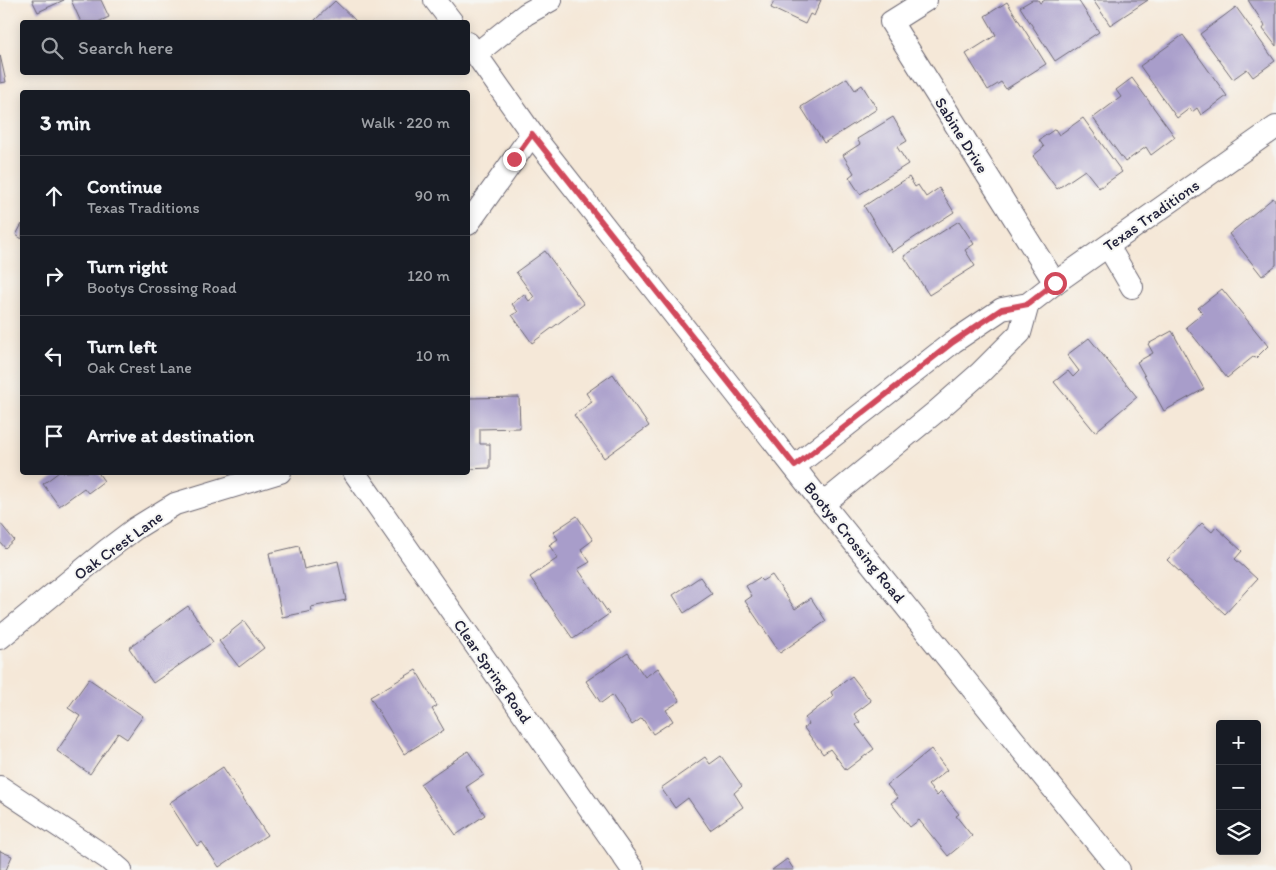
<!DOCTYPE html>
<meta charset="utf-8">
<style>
:root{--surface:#171b24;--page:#242831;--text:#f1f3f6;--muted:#9ea1a6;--line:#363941}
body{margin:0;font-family:Itim,sans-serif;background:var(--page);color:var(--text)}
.controls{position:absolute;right:15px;bottom:15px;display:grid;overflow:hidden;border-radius:5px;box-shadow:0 2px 12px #0003}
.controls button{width:45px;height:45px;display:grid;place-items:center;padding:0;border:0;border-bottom:1px solid var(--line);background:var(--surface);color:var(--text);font:25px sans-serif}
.stop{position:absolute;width:15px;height:15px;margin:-11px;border:4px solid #d1495b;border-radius:50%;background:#fff}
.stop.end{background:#d1495b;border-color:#fff;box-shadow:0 1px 5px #0008}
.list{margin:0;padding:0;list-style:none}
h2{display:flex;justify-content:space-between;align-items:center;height:65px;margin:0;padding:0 20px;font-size:21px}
h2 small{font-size:16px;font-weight:400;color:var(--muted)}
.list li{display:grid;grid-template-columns:32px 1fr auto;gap:15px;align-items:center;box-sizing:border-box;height:80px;padding:0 20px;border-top:1px solid var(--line)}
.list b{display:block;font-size:19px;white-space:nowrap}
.list p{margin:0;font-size:16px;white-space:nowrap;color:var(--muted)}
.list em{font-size:16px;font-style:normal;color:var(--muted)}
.icon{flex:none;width:28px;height:28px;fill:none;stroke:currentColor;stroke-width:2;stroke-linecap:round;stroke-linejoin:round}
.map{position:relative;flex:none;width:1276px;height:870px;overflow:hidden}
.search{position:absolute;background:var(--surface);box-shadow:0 2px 12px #0003;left:20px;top:20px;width:450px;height:55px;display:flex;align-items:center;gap:12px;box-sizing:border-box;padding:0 18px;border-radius:5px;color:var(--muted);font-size:19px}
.panel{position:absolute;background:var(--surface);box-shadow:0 2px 12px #0003;left:20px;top:90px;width:450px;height:385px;border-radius:5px}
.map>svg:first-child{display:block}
</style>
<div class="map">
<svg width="1276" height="870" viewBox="0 0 1276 870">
<rect width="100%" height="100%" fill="#f6f6f2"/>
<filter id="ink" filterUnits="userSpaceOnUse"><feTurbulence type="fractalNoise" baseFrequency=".02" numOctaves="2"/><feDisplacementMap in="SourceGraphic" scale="10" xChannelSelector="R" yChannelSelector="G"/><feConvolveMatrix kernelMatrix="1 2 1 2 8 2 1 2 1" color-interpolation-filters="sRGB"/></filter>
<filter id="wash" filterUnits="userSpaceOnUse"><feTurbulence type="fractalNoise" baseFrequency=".0096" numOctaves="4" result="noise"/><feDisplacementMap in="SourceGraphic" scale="20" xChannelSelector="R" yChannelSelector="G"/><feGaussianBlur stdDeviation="1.12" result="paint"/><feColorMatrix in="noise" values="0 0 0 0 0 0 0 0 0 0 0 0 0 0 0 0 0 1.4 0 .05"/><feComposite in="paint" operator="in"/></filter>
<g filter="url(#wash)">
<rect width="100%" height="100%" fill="#f5e8d8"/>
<g id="blocks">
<g fill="#a89dca">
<polygon points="32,0 64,0 38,12"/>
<polygon points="71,0 101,0 109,17 98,22 81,22"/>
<polygon points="774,0 821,0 814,16 810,14 805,24 771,8"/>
<polygon points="1032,0 1038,0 1040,3 1045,0 1078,0 1099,32 1055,61 1020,7"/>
<polygon points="1093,0 1148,0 1110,25"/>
<polygon points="1248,0 1276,0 1276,46 1263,29 1265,26"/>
<polygon points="335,1 357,22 315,22 314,21"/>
<polygon points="1007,2 1046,64 1006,89 1001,82 988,90 966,54 996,35 985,16"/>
<polygon points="1236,7 1275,61 1253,77 1247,69 1233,79 1200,34"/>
<polygon points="1183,35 1227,96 1201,115 1197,108 1192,112 1190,108 1177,118 1140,66"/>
<polygon points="0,55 6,82 0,83"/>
<polygon points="847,78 855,90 862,85 877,109 824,143 801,107"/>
<polygon points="1132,78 1175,137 1151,155 1146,147 1125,162 1093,118 1121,97 1116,90"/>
<polygon points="893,117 907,141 897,147 908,164 860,194 849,177 854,173 843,155 860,144 857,139"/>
<polygon points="1083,118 1122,172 1099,188 1085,170 1057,189 1033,156 1044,147 1039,140 1055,129 1059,135"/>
<polygon points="909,177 915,187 918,185 926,197 939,188 954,212 892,252 864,206"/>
<polygon points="1273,198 1276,202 1276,265 1262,276 1229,234"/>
<polygon points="959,221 974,244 965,250 975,266 929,295 904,256"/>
<polygon points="22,224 22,239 16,235"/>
<polygon points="545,251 584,304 532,343 512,315 518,312 512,304 524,294 529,301 534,297 516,272"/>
<polygon points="1222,289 1268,346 1256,358 1253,357 1227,378 1186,327 1203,313 1198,308"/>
<polygon points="1172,331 1204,389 1164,411 1137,362 1153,353 1148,344"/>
<polygon points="1089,338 1137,397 1095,432 1054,382 1068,371 1073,377 1079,371 1067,355"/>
<polygon points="613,374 649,426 604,458 574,415 592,402 586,393"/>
<polygon points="519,397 520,428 480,429 480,444 490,444 490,468 468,469 468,398"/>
<polygon points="59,472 100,472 99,474 104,481 88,493 84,488 59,506 43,484"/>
<polygon points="577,516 593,540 581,549 590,562 578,569 609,614 573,639 530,577 558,558 549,545 558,539 553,532"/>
<polygon points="0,523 14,540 5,548 0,542"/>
<polygon points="1202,523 1212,532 1216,527 1242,551 1235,559 1257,579 1225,614 1167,560"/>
<polygon points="299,546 304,569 338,561 346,600 311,607 312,611 282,617 269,553"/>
<polygon points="772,575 795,609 811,598 826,621 780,653 745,601 752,596 746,586 759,578 762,581"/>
<polygon points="700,577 712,594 684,613 673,595"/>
<polygon points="188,606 213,642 153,683 129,648"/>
<polygon points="244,621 264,648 239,667 219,641"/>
<polygon points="628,653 645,677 658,668 680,701 666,710 673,721 653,734 642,718 632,725 612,695 601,703 586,681"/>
<polygon points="416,670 437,706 432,709 444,730 404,754 370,697"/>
<polygon points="852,676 871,701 854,714 860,722 856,725 874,749 846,770 830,749 823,754 804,728 809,724 805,718 833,696 831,692"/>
<polygon points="89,679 143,716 127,739 118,733 90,774 57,751 80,716 68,708"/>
<polygon points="931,749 947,770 928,785 937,796 941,792 959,814 956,816 972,836 948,856 919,820 910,827 891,803 898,798 887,785"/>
<polygon points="468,751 484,775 466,787 485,815 456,835 420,784"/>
<polygon points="721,756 742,786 734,793 743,807 710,830 688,798 675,808 661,788 705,757 710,764"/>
<polygon points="223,767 267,835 219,867 202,842 197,846 169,803"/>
<polygon points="0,851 12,856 6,870 0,870"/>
<polygon points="787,859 794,870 772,870"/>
</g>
</g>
</g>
<g filter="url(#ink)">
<use href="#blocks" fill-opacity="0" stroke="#6c6772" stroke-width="1"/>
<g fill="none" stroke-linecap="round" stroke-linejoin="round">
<g stroke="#6c6772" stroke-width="24">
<g id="minor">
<polyline points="435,0 452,22"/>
<polyline points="926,0 891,22 1055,283"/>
<polyline points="468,43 532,134 823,504 1119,870"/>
<polyline points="476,54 526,14 551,0"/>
<polyline points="468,224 532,134"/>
<polyline points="1108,246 1132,287"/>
<polyline points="795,466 953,342 1002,309 1028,304 1055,283 1276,127"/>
<polyline points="354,472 633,870"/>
<polyline points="823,504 938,410 980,373 1020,333 1028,304"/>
<polyline points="0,638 107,550 136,528 175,504 280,472"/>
<polyline points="0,787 107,858 121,870"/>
</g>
</g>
<use href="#minor" stroke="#fff" stroke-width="22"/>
</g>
</g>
<g fill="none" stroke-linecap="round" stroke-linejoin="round" filter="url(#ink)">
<polyline stroke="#d1495b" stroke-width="6" points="514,159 532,134 795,466 953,342 1002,309 1028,304 1055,283"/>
</g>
<g text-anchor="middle" stroke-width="4" stroke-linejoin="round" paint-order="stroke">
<g font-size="16" fill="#22223b" stroke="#f6f6f2">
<text transform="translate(962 135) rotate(58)" y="6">Sabine Drive</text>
<text transform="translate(1151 215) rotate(-35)" y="6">Texas Traditions</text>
<text transform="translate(855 542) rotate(51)" y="6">Bootys Crossing Road</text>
<text transform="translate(118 545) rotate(-36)" y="6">Oak Crest Lane</text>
<text transform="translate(493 671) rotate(55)" y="6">Clear Spring Road</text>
</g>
</g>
</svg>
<div class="controls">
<button>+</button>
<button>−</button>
<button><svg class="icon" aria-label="layers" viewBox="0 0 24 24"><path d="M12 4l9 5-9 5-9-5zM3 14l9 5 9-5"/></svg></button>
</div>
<div class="stop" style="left:1055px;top:283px"></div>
<div class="stop end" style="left:514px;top:159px"></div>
<div class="search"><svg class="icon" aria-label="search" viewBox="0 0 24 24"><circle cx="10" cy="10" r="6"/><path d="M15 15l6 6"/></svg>Search here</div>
<section class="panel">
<h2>3 min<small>Walk · 220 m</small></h2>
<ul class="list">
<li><svg class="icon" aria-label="ahead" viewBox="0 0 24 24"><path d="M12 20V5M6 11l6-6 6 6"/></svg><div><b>Continue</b><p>Texas Traditions</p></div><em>90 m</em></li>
<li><svg class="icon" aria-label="right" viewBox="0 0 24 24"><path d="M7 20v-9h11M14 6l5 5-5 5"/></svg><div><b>Turn right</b><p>Bootys Crossing Road</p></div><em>120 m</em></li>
<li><svg class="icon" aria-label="left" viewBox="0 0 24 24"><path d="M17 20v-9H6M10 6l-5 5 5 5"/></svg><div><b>Turn left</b><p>Oak Crest Lane</p></div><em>10 m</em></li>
<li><svg class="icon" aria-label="arrive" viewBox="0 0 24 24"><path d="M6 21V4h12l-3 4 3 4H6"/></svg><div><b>Arrive at destination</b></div></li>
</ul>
</section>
</div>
